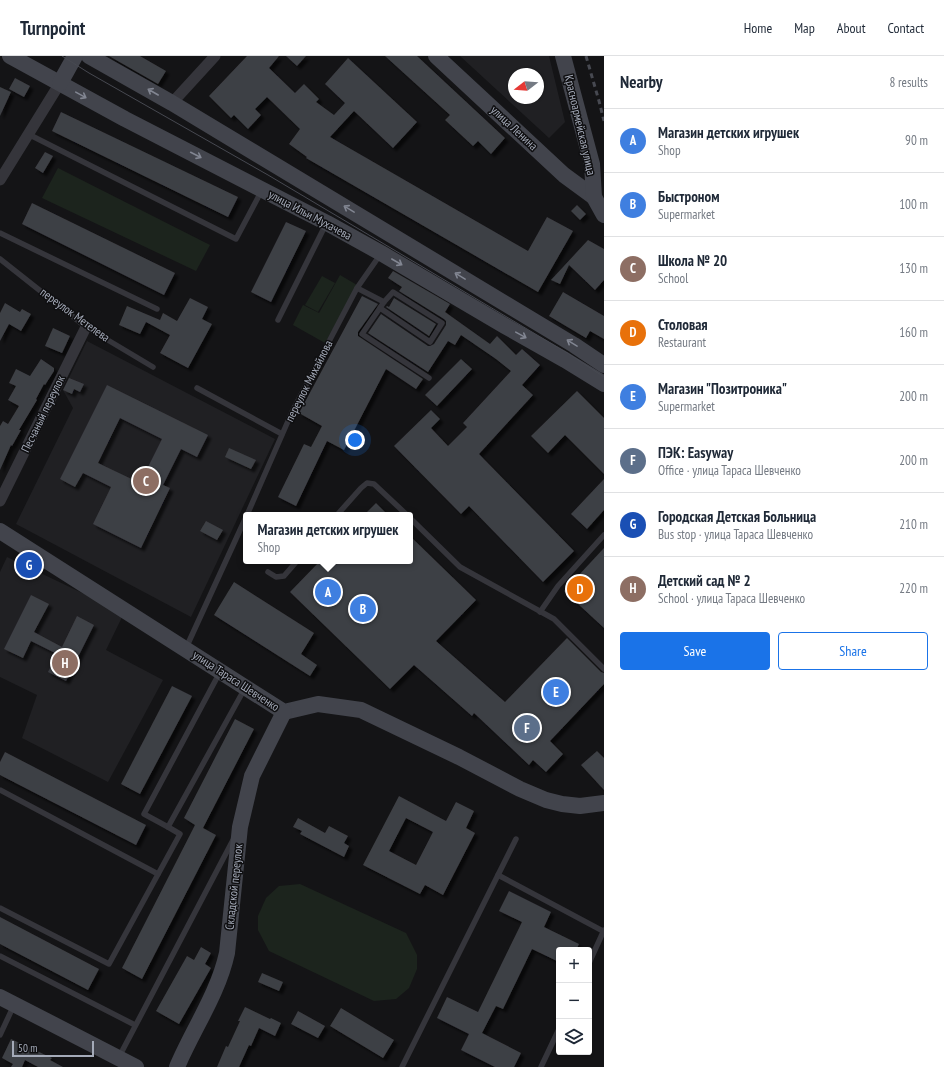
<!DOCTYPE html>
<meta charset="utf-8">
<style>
:root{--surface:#fff;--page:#f2f2f3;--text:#1f2937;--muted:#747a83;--line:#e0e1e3;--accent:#1a73e8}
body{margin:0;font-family:"PT Sans Narrow",sans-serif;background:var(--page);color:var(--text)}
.controls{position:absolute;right:12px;bottom:12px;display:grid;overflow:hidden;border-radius:4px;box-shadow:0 1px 3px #0004}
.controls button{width:36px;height:36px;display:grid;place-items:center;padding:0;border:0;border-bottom:1px solid var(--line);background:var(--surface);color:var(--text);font:20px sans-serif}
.compass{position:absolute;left:508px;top:12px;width:36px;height:36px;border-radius:50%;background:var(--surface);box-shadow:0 1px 3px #0004;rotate:253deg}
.scale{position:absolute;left:12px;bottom:10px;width:82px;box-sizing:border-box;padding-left:4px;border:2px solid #a4aab8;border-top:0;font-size:11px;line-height:14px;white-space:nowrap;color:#a4aab8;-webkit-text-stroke:3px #0f0f11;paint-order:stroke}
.you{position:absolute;left:355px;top:384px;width:14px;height:14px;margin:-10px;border:3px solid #fff;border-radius:50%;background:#1a73e8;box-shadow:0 0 0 6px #1a73e833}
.badge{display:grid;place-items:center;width:26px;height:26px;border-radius:50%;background:var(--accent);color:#fff;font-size:13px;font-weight:700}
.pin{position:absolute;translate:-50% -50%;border:2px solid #fff;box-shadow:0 1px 4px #0006}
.popup{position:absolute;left:243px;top:456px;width:170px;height:52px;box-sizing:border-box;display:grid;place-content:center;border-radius:4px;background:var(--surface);filter:drop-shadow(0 1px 3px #0005);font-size:13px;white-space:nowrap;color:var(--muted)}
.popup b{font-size:15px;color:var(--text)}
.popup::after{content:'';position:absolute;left:50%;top:100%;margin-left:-8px;border:8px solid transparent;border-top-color:var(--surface)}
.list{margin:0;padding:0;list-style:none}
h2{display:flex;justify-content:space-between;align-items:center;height:52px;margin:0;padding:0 16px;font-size:17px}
h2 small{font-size:13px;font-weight:400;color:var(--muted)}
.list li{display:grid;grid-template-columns:26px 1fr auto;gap:12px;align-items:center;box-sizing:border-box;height:64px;padding:0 16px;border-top:1px solid var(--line)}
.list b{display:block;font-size:15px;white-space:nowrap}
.list p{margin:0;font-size:13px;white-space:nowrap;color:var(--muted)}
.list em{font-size:13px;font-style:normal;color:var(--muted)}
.actions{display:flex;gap:8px;padding:12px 16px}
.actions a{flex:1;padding:9px 0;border:1px solid var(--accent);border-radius:4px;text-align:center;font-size:14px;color:var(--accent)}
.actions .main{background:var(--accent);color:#fff}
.icon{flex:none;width:22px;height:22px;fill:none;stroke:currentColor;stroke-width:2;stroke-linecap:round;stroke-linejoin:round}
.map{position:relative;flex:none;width:604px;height:1011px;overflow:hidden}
header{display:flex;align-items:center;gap:24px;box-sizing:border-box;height:56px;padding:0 20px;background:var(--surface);border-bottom:1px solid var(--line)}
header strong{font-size:19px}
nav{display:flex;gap:22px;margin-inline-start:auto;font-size:14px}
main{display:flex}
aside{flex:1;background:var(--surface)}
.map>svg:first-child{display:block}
</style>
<header>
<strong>Turnpoint</strong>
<nav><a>Home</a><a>Map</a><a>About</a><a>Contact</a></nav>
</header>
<main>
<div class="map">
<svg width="604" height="1011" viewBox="0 0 604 1011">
<defs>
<filter id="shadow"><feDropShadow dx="3.5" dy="3.5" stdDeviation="1" flood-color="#0009"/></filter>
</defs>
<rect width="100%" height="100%" fill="#141416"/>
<g fill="#202023" fill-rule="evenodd">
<path d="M460 0H549L565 66 549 82ZM514 18H538V42H514Z"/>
<polygon points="87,285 275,383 191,561 16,468 73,352 63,334"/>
<polygon points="7,501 124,557 106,594 163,624 108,726 22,682 37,639 0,621 0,516"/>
</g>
<g fill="#1c241d">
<polygon points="58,112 210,189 196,215 42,142"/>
<polygon points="340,219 357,229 325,287 293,269 303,249 319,257"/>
<polygon points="322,220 335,227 318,256 305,249"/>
<polygon points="300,828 406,877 417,899 417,913 409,932 396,943 374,945 269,895 258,874 258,860 266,842 279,830"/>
</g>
<g fill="#3e3f44" fill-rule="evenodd" filter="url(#shadow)">
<polygon points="109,0 140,0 166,15 158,28"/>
<polygon points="247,0 279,0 269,12 295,37 304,28 319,43 316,46 334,59 345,47 325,28 348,2 417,66 393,92 354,55 330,81 528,195 547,161 573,175 538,236 306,102 307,101 289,88 300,73 267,41 255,53 261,59 248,73 234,59 231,62 209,40"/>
<polygon points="286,0 306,0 297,10"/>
<polygon points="385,0 417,0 505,82 491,98 478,85 473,90 445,64 450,59"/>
<polygon points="15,22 30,30 24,41 9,33"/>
<polygon points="0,31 11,36 0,60"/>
<polygon points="61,56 238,141 228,161 52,75"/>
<polygon points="45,96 53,100 43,117 35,112"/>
<polygon points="32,147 175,217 164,239 22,168"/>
<polygon points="577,149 586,158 580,164 571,155"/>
<polygon points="286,166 306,175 271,246 251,236"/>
<polygon points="588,184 604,193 604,224 595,234 569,209 560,228 551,224"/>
<polygon points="393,215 450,248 445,256 490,288 497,280 516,299 522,293 540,309 522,329 533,339 479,398 574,495 543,526 469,450 461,458 394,390 431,354 440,363 431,372 448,390 467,371 463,367 511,315 496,303 461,279 455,289 448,285 428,316 368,277 381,258 428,290 430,290 434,288 446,269 446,265 444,263 399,235 402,231 388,222"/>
<polygon points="563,236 604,260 604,283 590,275 586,282 549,260"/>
<polygon points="362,240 378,248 358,276 358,280 423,323 416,333 386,313 344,394 327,385 296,450 278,441 304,388 311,391 322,370 299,357"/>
<polygon points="190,242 208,251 202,263 212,268 188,312 160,297 170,279 146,266 140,278 119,269 127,250 160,264 163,257 177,265"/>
<polygon points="394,242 436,268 429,280 386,251 387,250 389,251"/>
<polygon points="5,247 20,256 22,253 31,258 21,275 9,268 0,285 0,257"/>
<polygon points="53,272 70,280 62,297 45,290"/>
<polygon points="41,303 54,312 54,315 45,329 44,328 36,343 37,344 19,374 21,374 12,390 11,389 0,414 0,370 3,365 8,368 19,350 8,344 16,330 9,327 16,313 30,320"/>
<polygon points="461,303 472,313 437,350 425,339"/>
<polygon points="69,322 84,328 80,336 74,333 72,338 63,334"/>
<path d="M107 329 208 379 197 401 181 393 163 429 170 432 141 492 93 468 111 431 83 417 75 431 60 423ZM120 362 162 383 140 427 98 407Z"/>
<polygon points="577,335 604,362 604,418 565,379 548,397 531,380"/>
<polygon points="229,392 256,404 251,413 225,401"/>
<polygon points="604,423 604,454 587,473 571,458"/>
<polygon points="376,447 388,459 364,459"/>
<polygon points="206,465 223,474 217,484 200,475"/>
<polygon points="410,480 476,544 436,585 505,646 567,582 601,616 604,617 604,628 550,685 563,698 546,716 533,704 529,709 474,657 472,660 414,609 390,633 290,536 320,505 410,505"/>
<polygon points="604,492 604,572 564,535"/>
<polygon points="234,526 314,577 301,598 317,609 310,620 214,559"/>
<polygon points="31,539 49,548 34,576 62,591 77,560 94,569 66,625 48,616 57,598 31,585 23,602 4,593"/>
<polygon points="172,630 192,640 140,738 121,728"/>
<polygon points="235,663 254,673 203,772 216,779 142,923 122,912 195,769 184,762"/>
<polygon points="597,695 604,702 604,734 581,709"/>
<polygon points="5,696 146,769 136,789 0,719 0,706"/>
<path d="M399 740 446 765 456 746 474 755 466 772 475 777 443 839 425 829 420 838 363 809ZM406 762 433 776 416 809 389 795Z"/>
<polygon points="298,762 325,777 329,770 348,780 344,787 349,790 344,801 300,778 302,775 293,771"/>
<polygon points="509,835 551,856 544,871 579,888 576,894 559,894 559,906 532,893 503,953 496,950 482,977 521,997 514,1011 495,1011 461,994 469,978 437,962 447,941 478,956 522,866 499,855"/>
<polygon points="0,861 99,913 88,934 0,888"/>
<polygon points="201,891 211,897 205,908 211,912 179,968 156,955 187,900 194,904"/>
<polygon points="262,917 283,926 279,935 258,926"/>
<polygon points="245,951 270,963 271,962 281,967 275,980 259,972 251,990 249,989 239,1011 217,1011 226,990 228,991 240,965 238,965"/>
<polygon points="341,952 394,984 383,1002 330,970"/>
<polygon points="298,955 325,970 318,982 291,968"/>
<polygon points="11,983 52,1002 50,1004 63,1011 38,1011 25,1004 22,1011 11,1011 13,1008 2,1002"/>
</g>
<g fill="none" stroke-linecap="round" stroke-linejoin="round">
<g stroke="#35353b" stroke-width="5.5">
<polyline points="28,78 236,183 262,134"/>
<polyline points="0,177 157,253"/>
<polyline points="0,203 86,271 153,311"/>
<polyline points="357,232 384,246 362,278 429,322"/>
<polyline points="380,252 430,286 442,267 393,236 384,246"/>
<polyline points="278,264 326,168"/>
<polyline points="197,332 282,378"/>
<polyline points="247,459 292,356 357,232 380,199"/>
<polyline points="337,459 361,432 367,427 374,428 407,459"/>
<polyline points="410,462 460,511 554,563 604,613"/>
<polyline points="268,516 276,521 284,520 297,505"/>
<polyline points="540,556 558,530 604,479"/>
<polyline points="186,592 246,461"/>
<polyline points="0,734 158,818"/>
<polyline points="168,771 144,758 220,616"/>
<polyline points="498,819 603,875"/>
<polyline points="0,852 109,908 180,778 168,771 245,632"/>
<polyline points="0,900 135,969"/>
<polyline points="589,907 604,874"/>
<polyline points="0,979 14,949"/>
<polyline points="119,1001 233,784"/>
<polyline points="402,1011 516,783"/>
<polyline points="541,1011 559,973"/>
</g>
<g stroke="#35353b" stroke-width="11">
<polyline points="172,47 215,0"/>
<polyline points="0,124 60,27"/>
<polyline points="0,445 86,271"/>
</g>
<g stroke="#42444c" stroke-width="16">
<polyline points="10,0 125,63 327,167 381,197 505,270 565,304 604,328"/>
<polyline points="89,0 172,47 574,289 604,309"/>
<polyline points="436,0 564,119 594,141"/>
<polyline points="563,0 592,108 594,141 604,159"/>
<polyline points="60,27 75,0"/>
<polyline points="0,475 284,656 318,648 361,654 459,701 520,733 546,744 562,748 580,750 604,747"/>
<polyline points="0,941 136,1011"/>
<path d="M177 1011C193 973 218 938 227 897L240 771 252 720 284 656"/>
</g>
<polyline stroke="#474951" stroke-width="1" points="62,0 89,17 268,119 569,298 604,321"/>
<polyline stroke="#474951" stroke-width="3" stroke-dasharray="5 4" stroke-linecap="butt" points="586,0 599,45 604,65"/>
</g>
<defs><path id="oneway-shaft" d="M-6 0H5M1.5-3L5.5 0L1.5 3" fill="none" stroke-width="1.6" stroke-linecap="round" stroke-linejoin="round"/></defs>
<g stroke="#828692">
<use href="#oneway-shaft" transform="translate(153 36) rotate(-150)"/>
<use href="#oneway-shaft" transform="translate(81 39) rotate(29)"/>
<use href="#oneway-shaft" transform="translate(196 99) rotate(27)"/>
<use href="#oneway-shaft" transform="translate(349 153) rotate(-149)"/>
<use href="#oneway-shaft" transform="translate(397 206) rotate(30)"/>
<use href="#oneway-shaft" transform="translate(460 220) rotate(-149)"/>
<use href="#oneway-shaft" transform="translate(521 279) rotate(29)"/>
<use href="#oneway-shaft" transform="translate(572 287) rotate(-148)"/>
</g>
<g text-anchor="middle" stroke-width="3" stroke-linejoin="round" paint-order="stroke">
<g font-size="12" fill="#a4aab8" stroke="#0f0f11">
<text transform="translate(580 69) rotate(77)" y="4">Красноармейская улица</text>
<text transform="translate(514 72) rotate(43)" y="4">улица Ленина</text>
<text transform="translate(310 159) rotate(28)" y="4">улица Ильи Мухачева</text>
<text transform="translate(75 259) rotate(36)" y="4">переулок Метелева</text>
<text transform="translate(309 325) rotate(-63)" y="4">переулок Михайлова</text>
<text transform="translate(43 358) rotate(-64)" y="4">Песчаный переулок</text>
<text transform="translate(236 625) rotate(33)" y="4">улица Тараса Шевченко</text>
<text transform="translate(234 831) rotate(-84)" y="4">Складской переулок</text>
</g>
</g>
</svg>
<div class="controls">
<button>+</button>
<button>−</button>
<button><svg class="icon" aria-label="layers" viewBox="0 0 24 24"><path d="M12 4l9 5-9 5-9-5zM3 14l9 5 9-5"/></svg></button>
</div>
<svg class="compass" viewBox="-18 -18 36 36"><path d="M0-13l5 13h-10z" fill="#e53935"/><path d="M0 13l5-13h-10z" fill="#747a83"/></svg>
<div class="scale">50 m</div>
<div class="you"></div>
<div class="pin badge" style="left:328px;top:536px;background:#3f7fe0">A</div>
<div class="popup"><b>Магазин детских игрушек</b>Shop</div>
<div class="pin badge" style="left:363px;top:553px;background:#3f7fe0">B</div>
<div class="pin badge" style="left:146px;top:425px;background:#8d6e63">C</div>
<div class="pin badge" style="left:580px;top:533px;background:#e8710a">D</div>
<div class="pin badge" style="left:556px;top:636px;background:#3f7fe0">E</div>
<div class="pin badge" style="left:527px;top:672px;background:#5c6f8a">F</div>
<div class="pin badge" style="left:29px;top:509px;background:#1a4fb4">G</div>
<div class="pin badge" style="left:65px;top:607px;background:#8d6e63">H</div>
</div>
<aside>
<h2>Nearby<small>8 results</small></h2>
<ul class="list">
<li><span class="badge" style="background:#3f7fe0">A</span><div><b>Магазин детских игрушек</b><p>Shop</p></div><em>90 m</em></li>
<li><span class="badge" style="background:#3f7fe0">B</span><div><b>Быстроном</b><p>Supermarket</p></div><em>100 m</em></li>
<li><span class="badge" style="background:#8d6e63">C</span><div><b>Школа № 20</b><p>School</p></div><em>130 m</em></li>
<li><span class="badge" style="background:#e8710a">D</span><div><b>Столовая</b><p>Restaurant</p></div><em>160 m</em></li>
<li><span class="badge" style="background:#3f7fe0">E</span><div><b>Магазин &quot;Позитроника&quot;</b><p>Supermarket</p></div><em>200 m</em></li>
<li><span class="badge" style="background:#5c6f8a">F</span><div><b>ПЭК: Easyway</b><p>Office · улица Тараса Шевченко</p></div><em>200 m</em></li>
<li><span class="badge" style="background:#1a4fb4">G</span><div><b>Городская Детская Больница</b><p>Bus stop · улица Тараса Шевченко</p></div><em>210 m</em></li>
<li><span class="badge" style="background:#8d6e63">H</span><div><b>Детский сад № 2</b><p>School · улица Тараса Шевченко</p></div><em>220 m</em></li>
</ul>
<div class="actions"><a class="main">Save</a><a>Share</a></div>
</aside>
</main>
